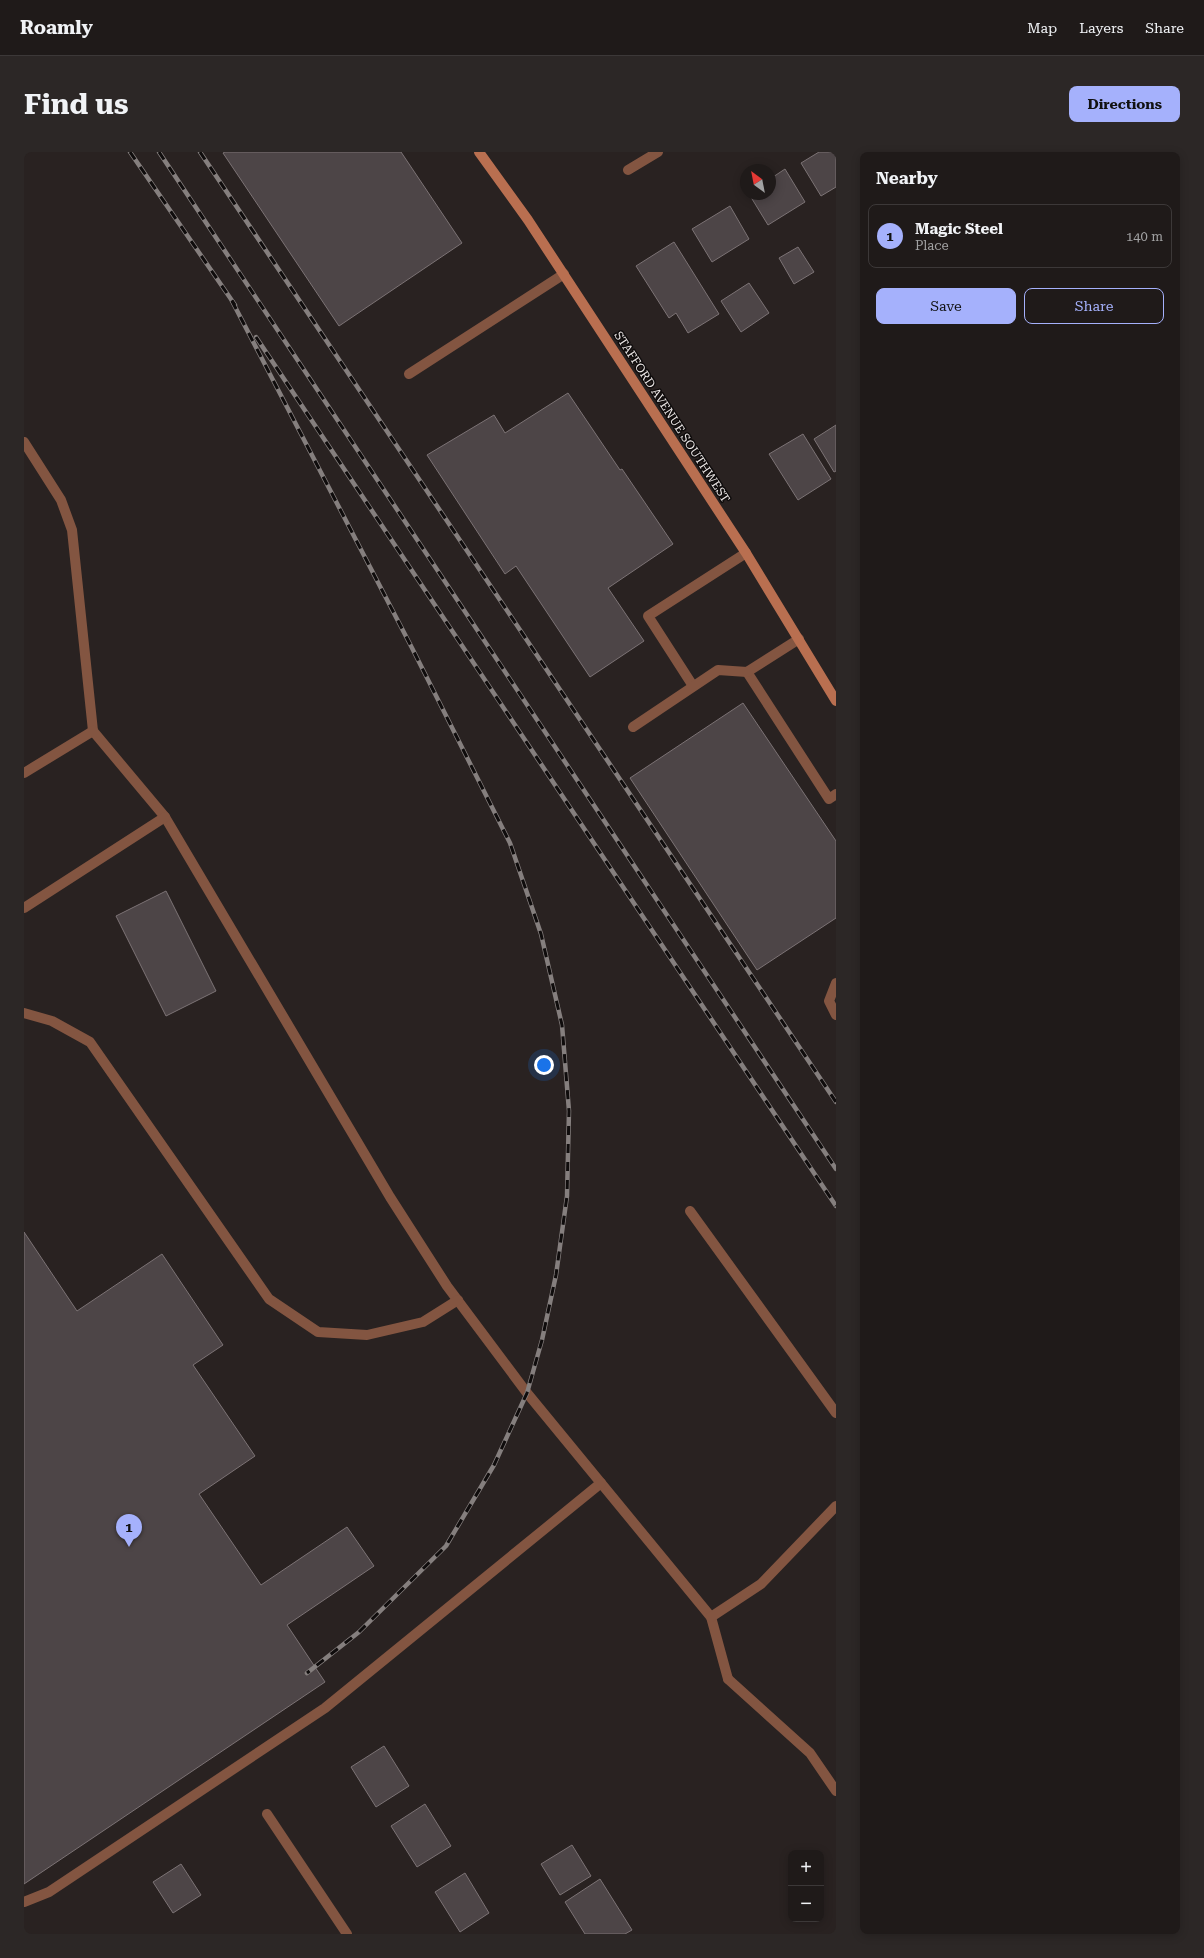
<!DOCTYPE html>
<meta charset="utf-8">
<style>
:root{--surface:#1f1a19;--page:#2c2726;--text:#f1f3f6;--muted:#a1a1a2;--line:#3c3838;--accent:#a5b1fc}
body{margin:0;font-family:"Roboto Serif",serif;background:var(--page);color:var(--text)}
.controls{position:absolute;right:12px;bottom:12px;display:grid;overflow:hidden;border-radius:8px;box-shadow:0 2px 10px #0003}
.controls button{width:36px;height:36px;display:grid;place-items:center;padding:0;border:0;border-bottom:1px solid var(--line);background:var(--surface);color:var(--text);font:20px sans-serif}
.compass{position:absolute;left:716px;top:12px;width:36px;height:36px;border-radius:50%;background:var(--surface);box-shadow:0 2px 10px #0003;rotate:328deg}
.you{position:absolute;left:520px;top:913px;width:14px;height:14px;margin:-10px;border:3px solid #fff;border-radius:50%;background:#1a73e8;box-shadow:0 0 0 6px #1a73e833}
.badge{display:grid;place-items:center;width:26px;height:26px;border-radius:50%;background:var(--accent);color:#111;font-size:13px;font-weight:700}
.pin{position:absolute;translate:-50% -33px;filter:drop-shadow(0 1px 2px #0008)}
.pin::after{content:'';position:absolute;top:21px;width:14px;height:12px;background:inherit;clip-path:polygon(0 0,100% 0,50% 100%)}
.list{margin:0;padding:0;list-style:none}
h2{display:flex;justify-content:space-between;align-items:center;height:52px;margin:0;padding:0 16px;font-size:17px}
h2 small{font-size:13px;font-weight:400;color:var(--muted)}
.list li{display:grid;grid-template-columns:26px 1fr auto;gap:12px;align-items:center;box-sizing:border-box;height:64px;margin:0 8px 8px;padding:0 8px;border:1px solid var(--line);border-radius:8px}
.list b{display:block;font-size:15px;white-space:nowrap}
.list p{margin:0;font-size:13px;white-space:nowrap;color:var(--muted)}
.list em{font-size:13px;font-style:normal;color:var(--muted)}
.actions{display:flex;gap:8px;padding:12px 16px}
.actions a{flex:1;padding:9px 0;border:1px solid var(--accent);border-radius:8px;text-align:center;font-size:14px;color:var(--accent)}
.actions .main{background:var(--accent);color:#111}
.map{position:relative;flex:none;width:812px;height:1782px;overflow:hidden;border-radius:8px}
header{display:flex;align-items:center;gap:24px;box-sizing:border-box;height:56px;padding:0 20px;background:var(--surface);border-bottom:1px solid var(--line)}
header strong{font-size:19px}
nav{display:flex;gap:22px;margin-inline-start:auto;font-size:14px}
.intro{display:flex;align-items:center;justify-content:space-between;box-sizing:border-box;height:96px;padding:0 24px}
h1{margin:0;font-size:28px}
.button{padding:10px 18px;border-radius:8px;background:var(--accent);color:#111;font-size:14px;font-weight:700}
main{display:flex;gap:24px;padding:0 24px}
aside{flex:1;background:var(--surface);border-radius:8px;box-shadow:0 2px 10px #0003}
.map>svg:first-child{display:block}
</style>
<header>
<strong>Roamly</strong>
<nav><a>Map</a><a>Layers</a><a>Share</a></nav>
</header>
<div class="intro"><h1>Find us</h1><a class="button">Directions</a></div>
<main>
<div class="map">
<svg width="812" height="1782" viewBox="0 0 812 1782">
<rect width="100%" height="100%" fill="#292221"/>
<g fill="#4d4547" stroke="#7c7375">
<polygon points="201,0 377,0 438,91 315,174 199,1"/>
<polygon points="795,0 812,0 812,35 797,44 777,11"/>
<polygon points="761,17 781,50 744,73 725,42 746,42 746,27"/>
<polygon points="706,54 725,87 688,110 668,77"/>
<polygon points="650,90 695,162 664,181 652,161 645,166 612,114"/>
<polygon points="774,95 790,120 770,132 755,106"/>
<polygon points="725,131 745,161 717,180 697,149"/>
<polygon points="544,241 596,318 598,317 649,392 584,436 620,489 566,525 492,414 481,422 403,303 470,263 481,281"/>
<polygon points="812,273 812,319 810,320 790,287"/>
<polygon points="779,282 807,327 774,348 745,302"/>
<polygon points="719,551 812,689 812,766 733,818 606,626"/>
<polygon points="142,739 192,839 142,864 92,764"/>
<polygon points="0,1080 53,1159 138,1102 199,1193 169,1213 231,1304 175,1342 237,1433 323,1375 350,1414 263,1473 301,1530 0,1732"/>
<polygon points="360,1594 385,1634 352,1655 327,1615"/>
<polygon points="401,1652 427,1694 393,1715 367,1674"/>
<polygon points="548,1693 567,1724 536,1743 517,1712"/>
<polygon points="157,1712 177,1743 149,1761 129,1730"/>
<polygon points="441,1721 465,1761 436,1780 411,1740"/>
<polygon points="576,1727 608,1778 601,1782 561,1782 541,1750"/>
</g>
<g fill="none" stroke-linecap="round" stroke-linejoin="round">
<g stroke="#835541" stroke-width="10">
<polyline points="385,222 540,122"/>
<polyline points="0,290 37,348 48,378 69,579"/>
<polyline points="723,520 805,647 812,642"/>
<polyline points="669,534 624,464 722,401"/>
<polyline points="609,575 694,518 723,520 775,487"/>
<polyline points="0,621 69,579 141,665 366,1045 423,1134 503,1241 687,1465 704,1527"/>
<polyline points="0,756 141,665"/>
<polyline points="812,831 805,849 812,863"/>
<polyline points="0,861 28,869 66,890 245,1147 294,1180 343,1183 399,1170 434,1148"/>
<polyline points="666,1059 812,1261"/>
<polyline points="687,1465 737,1432 812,1354"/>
<polyline points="0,1750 25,1740 301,1556 577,1331"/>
</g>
<g stroke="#835541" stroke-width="10">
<polyline points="604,18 634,0"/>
<polyline points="704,1527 786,1601 812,1639"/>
<polyline points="243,1662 323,1782"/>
</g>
<polyline stroke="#b96f50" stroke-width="10" points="455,0 504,68 722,401 812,549"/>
<g stroke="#857f7e" stroke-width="4.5">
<g id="rail">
<polyline points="106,0 211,153"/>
<polyline points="135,0 812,1017"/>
<polyline points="176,0 812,950"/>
<polyline points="208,149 387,494 486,691 517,782 538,873 545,959 543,1044 532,1123 518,1188 503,1241 470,1313 422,1394 335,1480 283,1521"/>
<polyline points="232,185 812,1054"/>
</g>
</g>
<use href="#rail" stroke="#0f0c0c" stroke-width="3" stroke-dasharray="9" stroke-linecap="butt"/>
</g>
<g text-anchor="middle" stroke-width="3" stroke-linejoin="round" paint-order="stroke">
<g font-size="12" fill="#ede8e7" stroke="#0f0c0c">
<text transform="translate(648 265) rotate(57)" y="4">STAFFORD AVENUE SOUTHWEST</text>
</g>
</g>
</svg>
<div class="controls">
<button>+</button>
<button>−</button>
</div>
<svg class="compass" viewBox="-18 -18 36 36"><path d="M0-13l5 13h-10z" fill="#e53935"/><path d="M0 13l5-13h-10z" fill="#a1a1a2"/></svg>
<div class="you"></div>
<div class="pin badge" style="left:105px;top:1395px">1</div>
</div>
<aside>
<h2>Nearby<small></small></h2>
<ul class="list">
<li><span class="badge">1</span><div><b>Magic Steel</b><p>Place</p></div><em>140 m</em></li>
</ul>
<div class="actions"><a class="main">Save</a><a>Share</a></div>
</aside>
</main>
